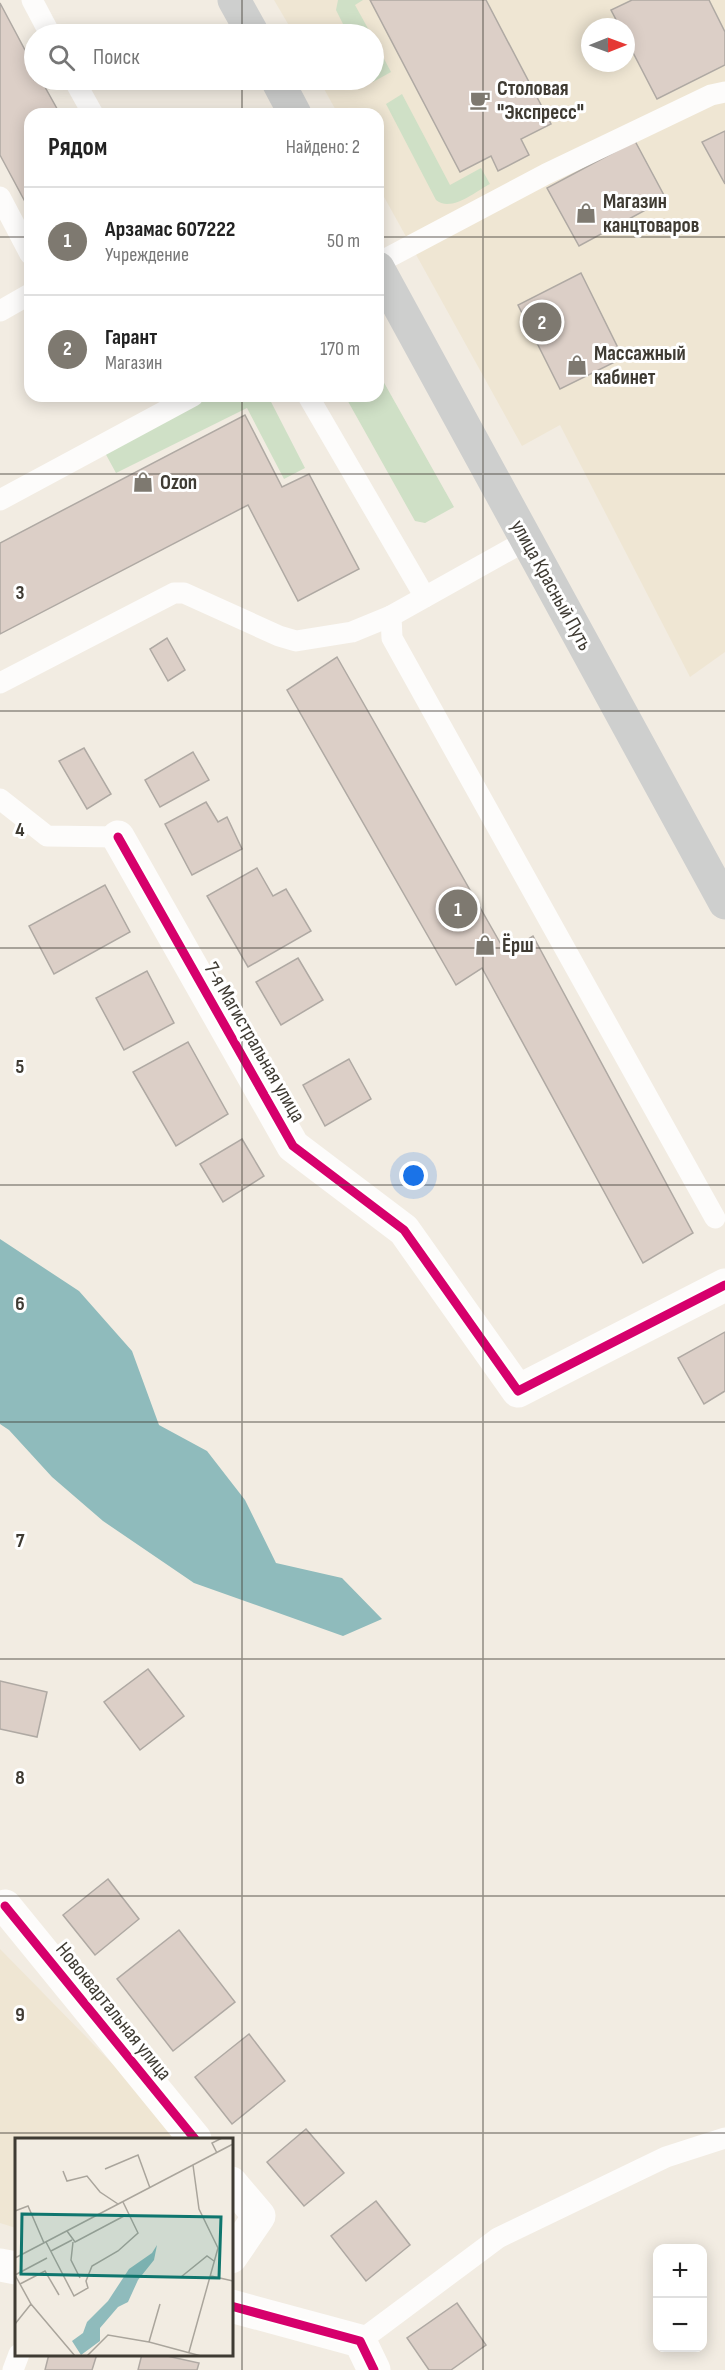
<!DOCTYPE html>
<html lang="ru">
<meta charset="utf-8">
<style>
:root{--surface:#fff;--page:#f2f2f2;--text:#222;--muted:#767676;--line:#e0e0e0;--accent:#7e7970}
body{margin:0;font-family:"Sofia Sans Condensed",sans-serif;background:var(--page);color:var(--text)}
.controls{position:absolute;right:18px;bottom:18px;display:grid;overflow:hidden;border-radius:12px;box-shadow:0 3px 15px #0003}
.controls button{width:54px;height:54px;display:grid;place-items:center;padding:0;border:0;border-bottom:2px solid var(--line);background:var(--surface);color:var(--text);font:30px sans-serif}
.compass{position:absolute;left:581px;top:18px;width:54px;height:54px;border-radius:50%;background:var(--surface);box-shadow:0 3px 15px #0003;rotate:89deg}
.you{position:absolute;left:414px;top:1176px;width:21px;height:21px;margin:-15px;border:4px solid #fff;border-radius:50%;background:#1a73e8;box-shadow:0 0 0 9px #1a73e833}
.badge{display:grid;place-items:center;width:39px;height:39px;border-radius:50%;background:var(--accent);color:#fff;font-size:20px;font-weight:700}
.pin{position:absolute;translate:-50% -50%;border:3px solid #fff;box-shadow:0 2px 6px #0006}
.list{margin:0;padding:0;list-style:none}
h2{display:flex;justify-content:space-between;align-items:center;height:78px;margin:0;padding:0 24px;font-size:26px}
h2 small{font-size:20px;font-weight:400;color:var(--muted)}
.list li{display:grid;grid-template-columns:39px 1fr auto;gap:18px;align-items:center;box-sizing:border-box;height:108px;padding:0 24px;border-top:2px solid var(--line)}
.list b{display:block;font-size:22px;white-space:nowrap}
.list p{margin:0;font-size:20px;white-space:nowrap;color:var(--muted)}
.list em{font-size:20px;font-style:normal;color:var(--muted)}
.icon{flex:none;width:33px;height:33px;fill:none;stroke:currentColor;stroke-width:2;stroke-linecap:round;stroke-linejoin:round}
.map{position:relative;flex:none;width:725px;height:2370px;overflow:hidden}
.search{position:absolute;background:var(--surface);box-shadow:0 3px 15px #0003;left:24px;top:24px;width:360px;height:66px;display:flex;align-items:center;gap:15px;box-sizing:border-box;padding:0 21px;border-radius:33px;color:var(--muted);font-size:22px}
.panel{position:absolute;background:var(--surface);box-shadow:0 3px 15px #0003;left:24px;top:108px;width:360px;height:294px;border-radius:18px}
.map>svg:first-child{display:block}
</style>
<div class="map">
<svg width="725" height="2370" viewBox="0 0 725 2370">
<rect width="100%" height="100%" fill="#f2ece2"/>
<g fill="#efe6d3" fill-rule="evenodd">
<path d="M274 0H725V652L690 677 560 425 522 446 378 186V114H338L319 80H374V34H294ZM590 27H626V63H590Z"/>
<polygon points="0,1949 186,2139 16,2139 16,2228 0,2223"/>
</g>
<g fill="#cfe0c6">
<polygon points="338,0 363,0 355,5 371,34 348,34 336,10"/>
<polygon points="374,40 391,72 373,82 372,80"/>
<path d="M402 94 450 185 481 168 490 184C476 191 451 213 436 200L386 104Z"/>
<polygon points="378,372 454,507 425,523 415,521 345,396 378,396"/>
<polygon points="208,396 268,396 305,468 284,479 247,408 116,473 104,451"/>
</g>
<polygon fill="#8fbbbc" points="0,1239 79,1291 132,1351 159,1425 207,1451 245,1500 276,1563 342,1578 382,1619 343,1636 194,1583 103,1521 52,1477 9,1430 0,1424"/>
<g fill="#dccfc7" stroke="#afa9a3" stroke-width="1.5">
<polygon points="370,0 486,0 551,124 521,139 529,155 498,171 491,156 460,172"/>
<polygon points="632,0 709,0 725,32 725,65 657,99 626,39 626,27 620,27 611,10"/>
<polygon points="0,3 34,67 34,80 41,80 60,114 30,114 30,211 0,155"/>
<polygon points="725,131 725,184 702,142"/>
<polygon points="635,141 666,199 579,246 547,188"/>
<polygon points="581,273 623,358 560,389 518,305"/>
<polygon points="245,415 282,487 309,474 359,569 298,601 248,505 0,634 0,543"/>
<polygon points="167,638 185,670 168,681 150,649"/>
<polygon points="337,657 506,953 533,936 693,1233 643,1263 482,968 456,985 287,690"/>
<polygon points="84,748 111,794 87,809 59,761"/>
<polygon points="193,752 209,780 160,807 145,780"/>
<polygon points="206,802 218,822 227,817 242,849 192,875 165,824"/>
<polygon points="257,868 273,896 286,889 311,931 248,967 207,896"/>
<polygon points="105,885 130,932 54,974 29,926"/>
<polygon points="298,958 323,1000 281,1025 256,982"/>
<polygon points="147,971 174,1023 124,1050 96,998"/>
<polygon points="188,1042 228,1114 176,1146 133,1072"/>
<polygon points="349,1059 371,1099 325,1126 303,1085"/>
<polygon points="242,1139 264,1176 223,1202 200,1164"/>
<polygon points="725,1332 725,1391 704,1404 678,1358"/>
<polygon points="148,1669 184,1716 140,1750 104,1702"/>
<polygon points="0,1681 47,1692 37,1737 0,1729"/>
<polygon points="108,1879 139,1919 95,1955 63,1915"/>
<polygon points="179,1930 235,2002 173,2051 117,1979"/>
<polygon points="249,2034 285,2081 232,2124 195,2077"/>
<polygon points="306,2129 344,2173 304,2206 267,2162"/>
<polygon points="376,2201 410,2245 366,2281 331,2236"/>
<polygon points="457,2303 486,2345 451,2370 429,2370 407,2338"/>
<polygon points="49,2354 97,2354 92,2370 45,2370"/>
<polygon points="142,2354 158,2354 199,2363 197,2370 138,2370"/>
</g>
<g fill="none" stroke-linecap="round" stroke-linejoin="round">
<g stroke="#fdfcfb" stroke-width="21">
<polyline points="32,0 50,34"/>
<polyline points="74,80 93,114"/>
<polyline points="0,197 30,254"/>
<polyline points="378,263 546,174 711,95 725,92"/>
<polyline points="0,311 30,294"/>
<polyline points="308,396 425,597"/>
<polyline points="0,500 193,396"/>
<polyline points="527,540 391,616 392,638 715,1218"/>
<polyline points="0,683 174,593 184,593 279,636 296,641 352,632 391,616"/>
<polyline points="0,799 47,836 118,837"/>
<polyline points="360,2341 498,2238 666,2157 725,2138"/>
<polyline points="13,2370 19,2354"/>
</g>
<g stroke="#fdfcfb" stroke-width="33">
<polyline points="118,837 293,1146 404,1230 518,1391 725,1285"/>
<polyline points="5,1906 195,2139"/>
<polyline points="231,2183 259,2216 231,2257"/>
<polyline points="0,2265 16,2268"/>
<polyline points="231,2306 360,2341 374,2370"/>
</g>
<g stroke="#cecfce" stroke-width="33">
<polyline points="234,0 253,34"/>
<polyline points="277,80 295,114"/>
<polyline points="378,268 725,903"/>
</g>
<g stroke="#fff" stroke-width="13">
<g id="cycleway">
<polyline points="118,837 293,1146 404,1230 518,1391 725,1285"/>
<polyline points="5,1906 195,2139"/>
<polyline points="231,2306 360,2341 374,2370"/>
</g>
</g>
<use href="#cycleway" stroke="#d6006c" stroke-width="9"/>
</g>
<path fill="none" stroke="#3f3b33" stroke-width="1.5" stroke-opacity="0.55" d="M242 0V34M483 0V2370M242 80V114M0 237H30M378 237H725M242 396V2370M0 474H725M0 711H725M0 948H725M0 1185H725M0 1422H725M0 1659H725M0 1896H725M0 2133H725"/>
<defs>
<g id="cafe-bare" transform="scale(1.62)"><path d="M-5.5-4.5H6V0H3Q3 3.5 0 3.5H-2.5Q-5.5 3.5-5.5 0ZM3-3.2v2h1.7v-2ZM-6 4.5H4V6H-6Z" fill="#7e7970" stroke="#fff" stroke-width="2.5" paint-order="stroke"/></g>
<g id="shop-bare" transform="scale(1.62)"><path d="M-5-2.5h2.3a2.7 3.5 0 0 1 5.4 0H5L5.5 6h-11ZM-1.5-2.5h3a1.5 2.3 0 0 0-3 0Z" fill="#7e7970" stroke="#fff" stroke-width="2.5" paint-order="stroke"/></g>
</defs>
<g fill-rule="evenodd">
<use href="#cafe-bare" x="480" y="100"/>
<use href="#shop-bare" x="586" y="213"/>
<use href="#shop-bare" x="577" y="365"/>
<use href="#shop-bare" x="143" y="482"/>
<use href="#shop-bare" x="485" y="945"/>
</g>
<g text-anchor="middle" stroke-width="6" stroke-linejoin="round" paint-order="stroke">
<g font-size="21" font-weight="bold" fill="#3f3b33" stroke="#fff" text-anchor="start">
<text x="497" y="95">Столовая<tspan x="497" dy="24">"Экспресс"</tspan></text>
<text x="603" y="208">Магазин<tspan x="603" dy="24">канцтоваров</tspan></text>
<text x="594" y="360">Массажный<tspan x="594" dy="24">кабинет</tspan></text>
<text x="160" y="489">Ozon</text>
<text x="502" y="952">Ёрш</text>
</g>
<g font-size="21" fill="#3f3b33" stroke="#fff">
<text transform="translate(552 585) rotate(61)" y="7">улица Красный Путь</text>
<text transform="translate(255 1042) rotate(60)" y="7">7-я Магистральная улица</text>
<text transform="translate(114 2011) rotate(51)" y="7">Новоквартальная улица</text>
</g>
</g>
<g transform="translate(15 2138)">
<rect width="218" height="218" fill="#f2ece2"/>
<path d="M142 107 139 122 123 142 113 164 103 169 85 190V203L66 217 57 203 68 195 72 184 93 163 114 131 137 115Z" fill="#8fbbbc"/>
<path fill="none" stroke="#aaa59c" stroke-width="1.5" d="M202 15 197 5 207 0M178 27 184 71 203 110M90 31 123 17 135 50M48 33 52 43 72 38 85 54 103 66M0 73 13 68 29 105M52 93 60 104 109 78M31 104 59 158 73 150 71 143 77 128 103 113 123 95 108 64M58 104 56 122 65 140M36 113 57 102M0 120 218 6M0 137 16 166 60 218M0 137 32 120M196 138 218 143M166 139 192 118 199 123M5 146 30 133 44 157M145 166 134 204 186 218M0 186 16 166M174 214 203 110M72 218 93 197 134 204"/>
<path fill="#0f766e" fill-opacity="0.15" stroke="#0f766e" stroke-width="3" d="M7 76 206 79 204 140 6 136Z"/>
<rect width="218" height="218" fill="none" stroke="#3f3b33" stroke-width="3"/>
</g>
<g font-size="20" text-anchor="middle" font-weight="bold" fill="#3f3b33" stroke="#fff" stroke-width="6" stroke-linejoin="round" paint-order="stroke">
<text x="20" y="599">3</text>
<text x="20" y="836">4</text>
<text x="20" y="1073">5</text>
<text x="20" y="1310">6</text>
<text x="20" y="1547">7</text>
<text x="20" y="1784">8</text>
<text x="20" y="2021">9</text>
</g>
</svg>
<div class="controls">
<button>+</button>
<button>−</button>
</div>
<svg class="compass" viewBox="-18 -18 36 36"><path d="M0-13l5 13h-10z" fill="#e53935"/><path d="M0 13l5-13h-10z" fill="#767676"/></svg>
<div class="you"></div>
<div class="pin badge" style="left:458px;top:909px">1</div>
<div class="pin badge" style="left:542px;top:322px">2</div>
<div class="search"><svg class="icon" aria-label="search" viewBox="0 0 24 24"><circle cx="10" cy="10" r="6"/><path d="M15 15l6 6"/></svg>Поиск</div>
<section class="panel">
<h2>Рядом<small>Найдено: 2</small></h2>
<ul class="list">
<li><span class="badge">1</span><div><b>Арзамас 607222</b><p>Учреждение</p></div><em>50 m</em></li>
<li><span class="badge">2</span><div><b>Гарант</b><p>Магазин</p></div><em>170 m</em></li>
</ul>
</section>
</div>
